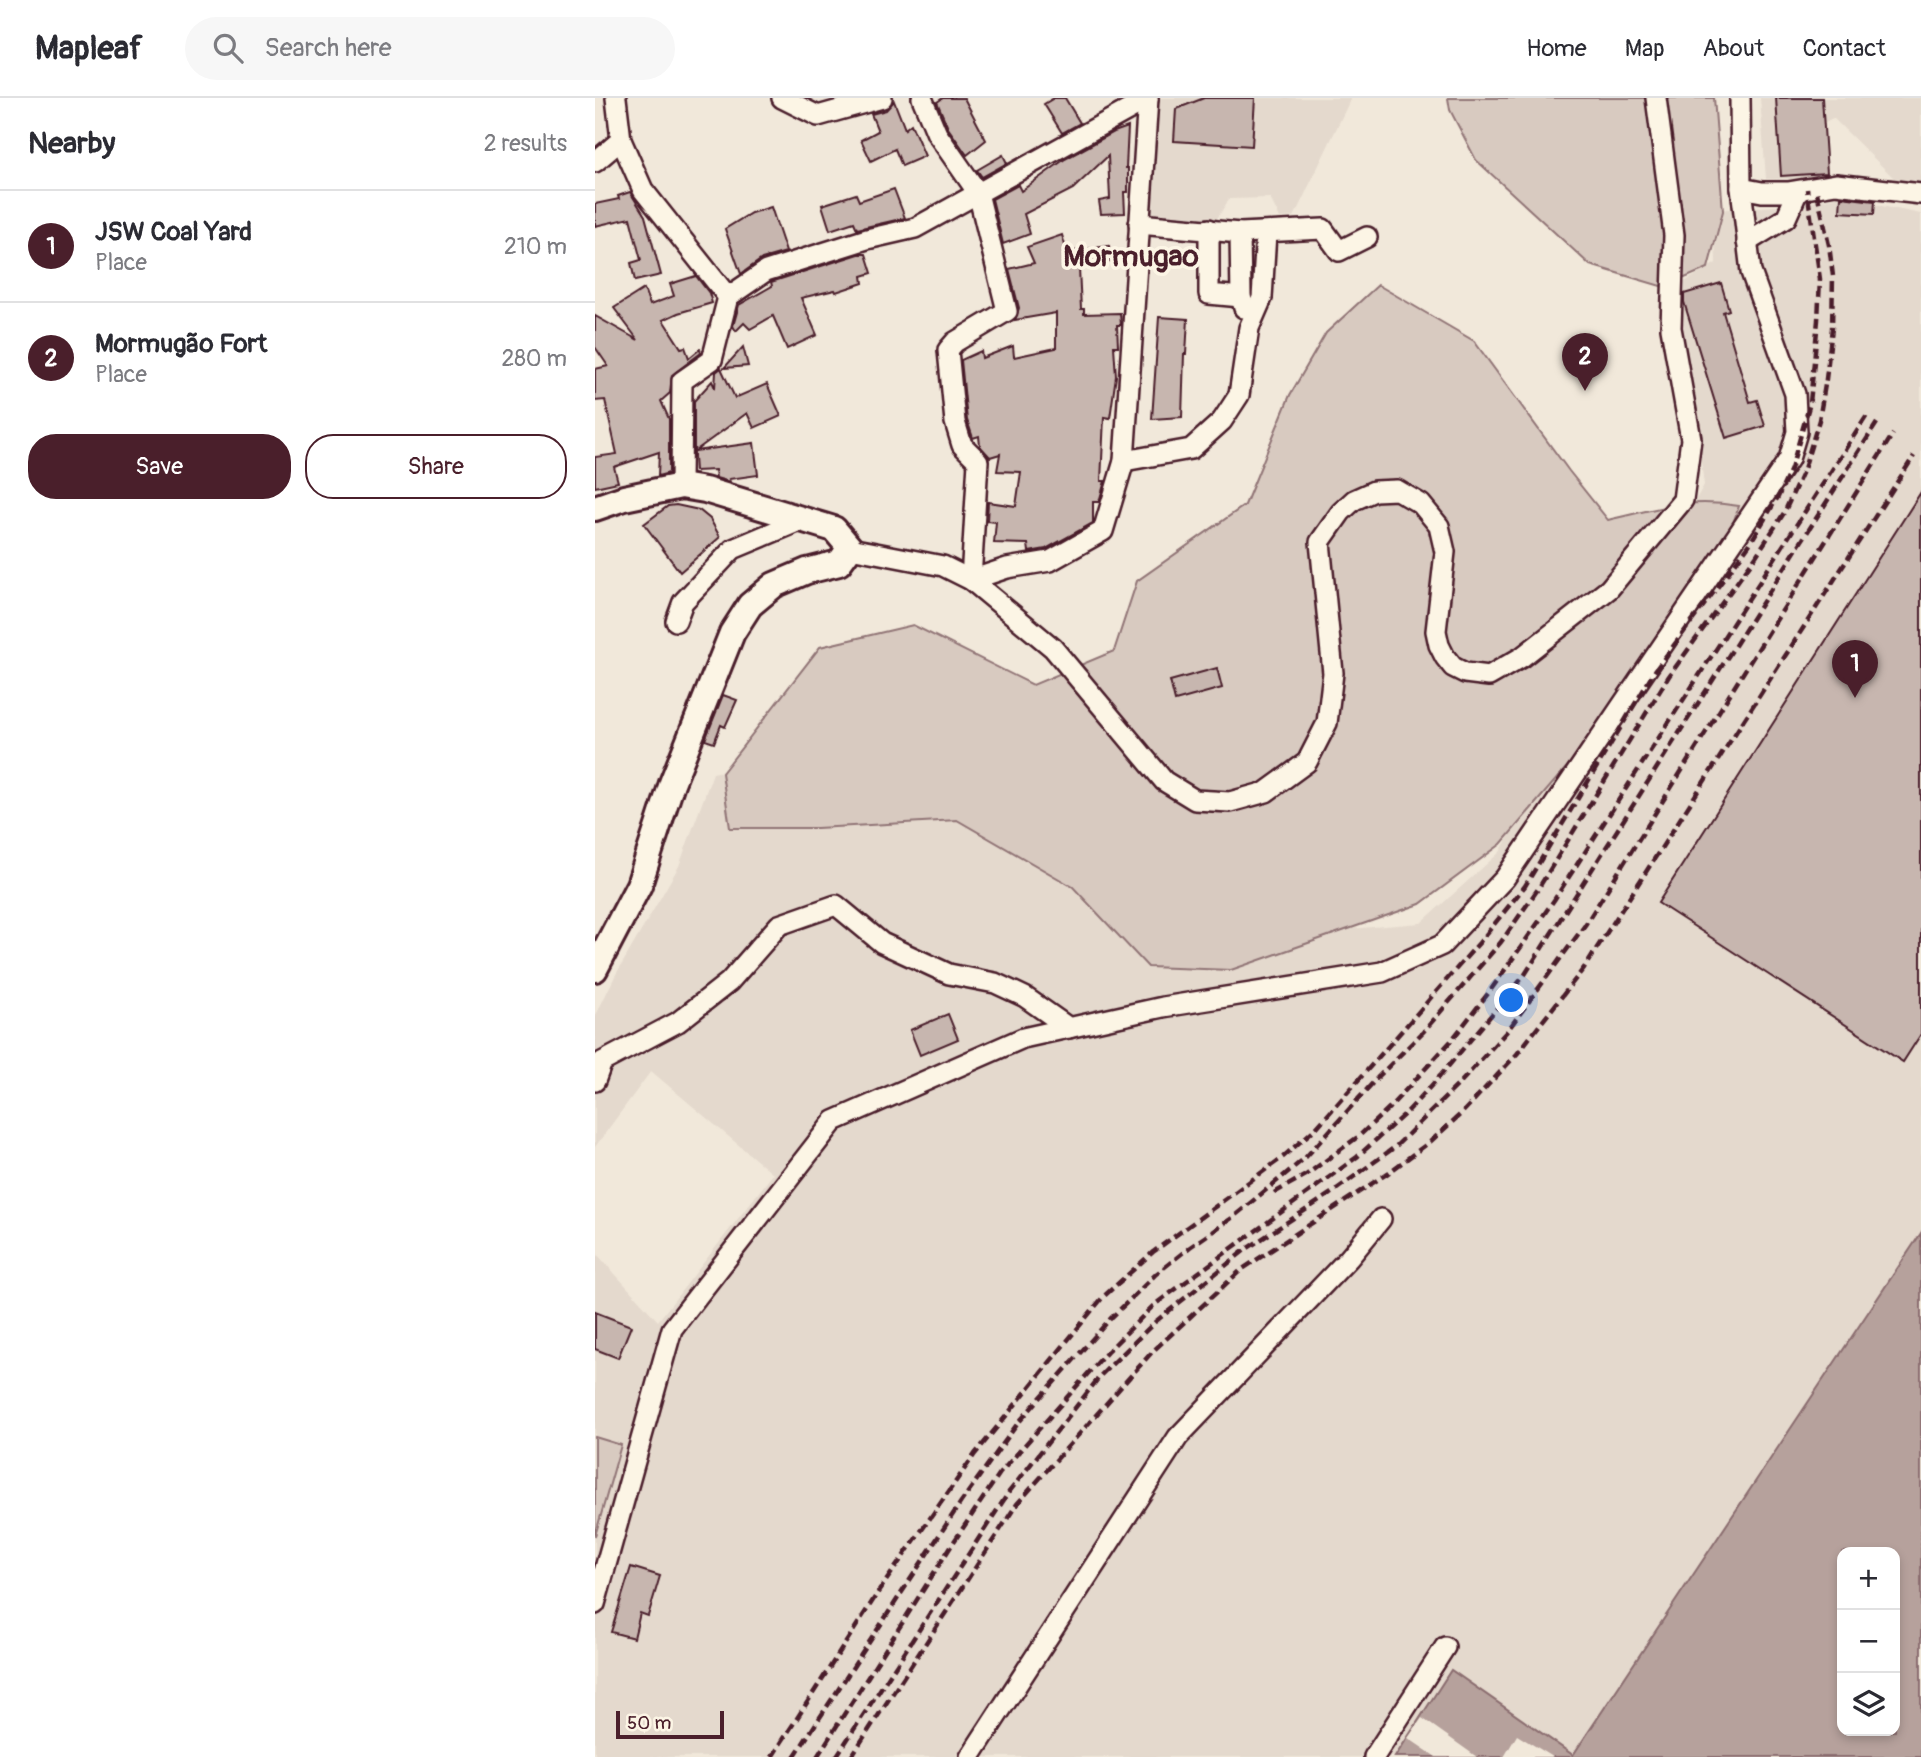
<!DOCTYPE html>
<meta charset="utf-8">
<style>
:root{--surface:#fff;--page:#f7f7f7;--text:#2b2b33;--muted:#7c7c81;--line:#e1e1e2;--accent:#4a1f2b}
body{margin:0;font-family:Pangolin,sans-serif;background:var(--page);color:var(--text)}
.controls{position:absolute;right:21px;bottom:21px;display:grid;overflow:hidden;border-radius:14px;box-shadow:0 4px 10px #0003}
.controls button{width:63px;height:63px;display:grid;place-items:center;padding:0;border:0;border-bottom:2px solid var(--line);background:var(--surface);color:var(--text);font:35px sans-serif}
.scale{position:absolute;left:21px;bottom:18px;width:108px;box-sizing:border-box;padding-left:7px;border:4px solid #4a1f2b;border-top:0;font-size:19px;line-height:24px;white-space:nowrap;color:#4a1f2b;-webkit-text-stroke:5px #fcf5e5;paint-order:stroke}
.you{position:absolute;left:917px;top:903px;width:24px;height:24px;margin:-18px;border:5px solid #fff;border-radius:50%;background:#1a73e8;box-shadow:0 0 0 10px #1a73e833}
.badge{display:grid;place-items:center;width:46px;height:46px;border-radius:50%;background:var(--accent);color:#fff;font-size:23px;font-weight:700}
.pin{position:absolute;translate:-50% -58px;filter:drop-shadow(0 2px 4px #0008)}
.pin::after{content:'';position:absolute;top:37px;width:24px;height:21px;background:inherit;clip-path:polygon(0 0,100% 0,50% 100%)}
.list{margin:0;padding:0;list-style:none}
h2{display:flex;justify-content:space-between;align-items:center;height:91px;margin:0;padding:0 28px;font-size:30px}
h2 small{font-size:23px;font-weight:400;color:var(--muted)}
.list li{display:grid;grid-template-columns:46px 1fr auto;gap:21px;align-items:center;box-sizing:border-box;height:112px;padding:0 28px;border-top:2px solid var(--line)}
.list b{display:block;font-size:26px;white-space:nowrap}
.list p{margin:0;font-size:23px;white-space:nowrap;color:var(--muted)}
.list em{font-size:23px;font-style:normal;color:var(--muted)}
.actions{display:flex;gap:14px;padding:21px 28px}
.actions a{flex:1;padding:16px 0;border:2px solid var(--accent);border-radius:28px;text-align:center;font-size:24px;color:var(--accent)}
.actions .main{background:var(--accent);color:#fff}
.icon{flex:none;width:38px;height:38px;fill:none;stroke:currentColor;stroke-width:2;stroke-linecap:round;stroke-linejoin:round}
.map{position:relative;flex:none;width:1326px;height:1659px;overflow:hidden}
header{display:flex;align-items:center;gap:42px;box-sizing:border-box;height:98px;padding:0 35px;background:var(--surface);border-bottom:2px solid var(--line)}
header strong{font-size:33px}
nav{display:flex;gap:38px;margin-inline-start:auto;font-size:24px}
.search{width:490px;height:63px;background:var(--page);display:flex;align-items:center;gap:18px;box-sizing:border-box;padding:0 24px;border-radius:38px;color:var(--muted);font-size:26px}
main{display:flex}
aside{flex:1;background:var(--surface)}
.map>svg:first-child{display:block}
</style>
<header>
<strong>Mapleaf</strong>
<div class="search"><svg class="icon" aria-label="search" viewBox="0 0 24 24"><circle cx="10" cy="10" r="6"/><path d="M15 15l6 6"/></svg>Search here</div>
<nav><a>Home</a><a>Map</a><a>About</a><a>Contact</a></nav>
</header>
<main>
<aside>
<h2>Nearby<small>2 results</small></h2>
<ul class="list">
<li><span class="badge">1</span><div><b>JSW Coal Yard</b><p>Place</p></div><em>210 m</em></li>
<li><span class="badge">2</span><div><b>Mormugão Fort</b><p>Place</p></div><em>280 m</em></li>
</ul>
<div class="actions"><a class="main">Save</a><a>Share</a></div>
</aside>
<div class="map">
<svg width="1326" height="1659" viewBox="0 0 1326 1659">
<rect width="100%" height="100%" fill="#f1e8da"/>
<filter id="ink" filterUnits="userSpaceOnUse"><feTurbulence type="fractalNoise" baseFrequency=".0143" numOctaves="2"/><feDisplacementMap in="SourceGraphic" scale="14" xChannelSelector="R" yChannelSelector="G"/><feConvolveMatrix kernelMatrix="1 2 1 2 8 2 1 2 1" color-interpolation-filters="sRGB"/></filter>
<g filter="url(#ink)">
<g fill="#e4d9cd">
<polygon points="563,0 756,0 699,119 685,120 675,100 634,101 620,124 555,117"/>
<polygon points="1165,0 1326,0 1326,87 1306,87 1238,20 1218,30 1221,82 1171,81"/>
<polygon points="1242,99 1326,116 1326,1135 978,1657 856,1572 800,1659 0,1659 0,1438 26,1347 0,1339 0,1154 63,1223 178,1076 56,973 0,1049 0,919 20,878 84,768 118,675 296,637 694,836 826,825 905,754 1109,387 1083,188 1121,165 1119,112 1201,107"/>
</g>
<g fill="#d8cac0" stroke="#917476" stroke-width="2">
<polygon points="853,0 1119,0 1128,113 1113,170 1069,189 995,167 881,62 855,12"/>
<path d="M783 187 879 243 974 373 1013 422C1062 411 1093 399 1144 408L1109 508 906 746 825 806 636 872 553 869 478 789 362 722 222 730H135L127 675 225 549 318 527 438 587 519 553 542 483 650 407 695 297 731 235Z"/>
<polygon points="0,1339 26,1347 0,1438"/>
</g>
<path fill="#b6a19c" stroke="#8b6d6f" stroke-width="2" fill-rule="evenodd" d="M1326 1135V1659H800L856 1572 978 1657ZM1247 1454H1300V1633H1247Z"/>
<g fill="#f1e8da">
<polygon points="827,1620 882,1659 841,1659 813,1640"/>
<polygon points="922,1637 958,1659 909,1659"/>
</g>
<g fill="#c7b6af" stroke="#4a1f2b" stroke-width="2">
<polygon points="348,0 369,0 391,42 372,57 353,30 342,4"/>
<polygon points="459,0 470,0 485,25 467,35 449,6"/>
<polygon points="609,0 660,0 657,48 579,43 581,11"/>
<polygon points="1181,0 1227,0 1232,75 1186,78"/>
<polygon points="299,3 310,31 316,26 330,58 307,68 300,51 276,63 266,42 283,33 276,16 291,12"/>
<polygon points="533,29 531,70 533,70 533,94 529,94 530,115 506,116 504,103 515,101 513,58 478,91 429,116 435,136 408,146 397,101 423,87 426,93 470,61 519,34"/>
<polygon points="408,57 412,65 387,79 382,72"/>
<polygon points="299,91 310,120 262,131 259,124 235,132 227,107 261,96 264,103"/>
<polygon points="35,94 50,118 66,177 40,183 36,165 46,162 35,120 0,128 0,106 24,101 23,98"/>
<polygon points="1246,99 1280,103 1279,116 1245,114"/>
<polygon points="176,109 191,154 167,161 146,176 130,131 156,115"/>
<polygon points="467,137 472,154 514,148 515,163 484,170 486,211 489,211 489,216 525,215 526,227 522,227 523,248 519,248 521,278 515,320 509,319 506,383 510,383 504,404 498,404 498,425 451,451 434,454 433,446 399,445 401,424 392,423 393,404 421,408 426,374 402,373 405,356 395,359 385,348 384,338 378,340 372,322 366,262 386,253 387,260 418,248 419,259 461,250 461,215 420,222 424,210 414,171 439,165 432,149"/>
<polygon points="264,156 271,156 277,175 267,178 268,185 241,194 240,192 206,200 222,237 192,251 178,218 155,231 149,225 141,233 138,228 144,207 177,188 176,184"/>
<polygon points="101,178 114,195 117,205 83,215 68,222 86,250 90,249 94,260 105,251 106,255 77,277 75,295 66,303 74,321 74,375 63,378 64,354 19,369 23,384 0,389 0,359 22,356 10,302 0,303 0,271 13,268 0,249 0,218 43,242 19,210 49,191 55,207 79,198 75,186"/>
<polygon points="1126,185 1134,212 1128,214 1155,304 1162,302 1170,328 1131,340 1089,204 1089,196"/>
<polygon points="564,219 593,221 591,256 589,256 587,319 557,321"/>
<polygon points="148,249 153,268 129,270"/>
<polygon points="126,270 140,300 172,286 186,318 159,330 152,315 100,353 159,345 163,377 134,381 135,384 121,380 120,372 100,373 99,359 99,303 117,283 120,290 121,274"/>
<polygon points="1326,394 1326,936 1308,964 1063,805"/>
<polygon points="81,407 104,412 115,421 125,439 85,474 49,426 73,408"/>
<polygon points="622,570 627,590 580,603 575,583"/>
<polygon points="128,597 142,602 130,629 126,627 119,645 110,642"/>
<polygon points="353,916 363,941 325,957 315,932"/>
<polygon points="0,1214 36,1228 23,1260 0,1251"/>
<polygon points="36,1469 65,1478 53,1518 45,1515 39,1540 16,1534"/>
</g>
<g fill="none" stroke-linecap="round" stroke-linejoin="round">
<g stroke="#4a1f2b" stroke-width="24">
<g id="minor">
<polyline points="21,0 26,42 48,92 133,199"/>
<polyline points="187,0 223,18 287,0"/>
<polyline points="327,0 342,36 383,95 412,213 360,244 353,252 360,324 367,347 383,363 376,482 412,470 455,463 508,433 529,363 553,0"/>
<polyline points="1145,0 1146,90 1167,94 1193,94 1241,86 1326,96"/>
<polyline points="0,64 26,42"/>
<polyline points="544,126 645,135 728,131 744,153 772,139"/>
<polyline points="614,131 614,196 646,199"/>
<polyline points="645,135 646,199 649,210"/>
<polyline points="1152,144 1191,120 1203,93"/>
<polyline points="529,363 596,351 627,323 644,297 654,230 667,200 671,135"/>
<polyline points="86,388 87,283 117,262 133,199 171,173 272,141 320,130 553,1"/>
<polyline points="255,450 348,468 376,482 458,550 569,683 600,702 635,704 671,694 712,664 732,625 738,575 725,444 746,414 759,402 779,393 802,392 826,406 844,428 850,454 841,533 844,547 850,559 858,569 870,575 894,578 927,559 1014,491 1088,402 1096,341 1076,230 1079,137 1061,0"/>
<polyline points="81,523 88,504 138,451 207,422"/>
<polyline points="0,983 7,964 83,924 134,884 184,827 241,807 287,845 354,876 400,885 430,899 474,930"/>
<polyline points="0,1506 77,1231 239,1023 428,940 568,909 787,874 847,847 910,780 1194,361 1202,334 1200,296 1156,174 1146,90"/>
<polyline points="375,1659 583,1339 754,1160 786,1121"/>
<polyline points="779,1659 850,1549"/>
</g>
</g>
<g stroke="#4a1f2b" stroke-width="30">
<polyline id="major" points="0,410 29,400 86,388 110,392 239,431 255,450 244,465 212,473 179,487 155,507 137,535 77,685 44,787 0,871"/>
</g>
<use href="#minor" stroke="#fcf5e5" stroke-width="19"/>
<use href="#major" stroke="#fcf5e5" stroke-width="24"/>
<g stroke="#4a1f2b" stroke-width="4.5" stroke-dasharray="10 5" stroke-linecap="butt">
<polyline points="679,1095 711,1077 764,1038 794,1010 856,943 895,893 959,802 1273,316"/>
<polyline points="177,1659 284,1493 380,1356 508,1199 558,1154 688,1059 722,1029 884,845 930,788 1061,571 1154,447 1183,399 1196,371 1215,305 1223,222 1225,181 1212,91"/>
<polyline points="199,1659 366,1404 423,1325 516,1220 561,1176 595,1149 637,1120 710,1060 784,978 828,934 906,844 943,791 1074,578 1161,458 1189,415 1209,371 1224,322 1231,281 1237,230 1238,178 1234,147 1221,90"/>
<polyline points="222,1659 358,1445 405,1375 512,1254 559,1207 762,1059 813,1013 846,977 929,878 1282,325"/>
<polyline points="241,1659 414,1394 506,1277 560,1224 650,1152 735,1096 800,1049 865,985 913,932 990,827 1298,336"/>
<polyline points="256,1659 422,1406 557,1254 646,1172 793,1075 836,1043 867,1015 922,956 989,870 1319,358"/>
</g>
</g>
</g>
<g text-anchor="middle" stroke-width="7" stroke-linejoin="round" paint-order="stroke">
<g font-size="30" font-weight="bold" fill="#4a1f2b" stroke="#fcf5e5">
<text x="536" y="168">Mormugao</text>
</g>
</g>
</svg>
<div class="controls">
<button>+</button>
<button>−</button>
<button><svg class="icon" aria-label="layers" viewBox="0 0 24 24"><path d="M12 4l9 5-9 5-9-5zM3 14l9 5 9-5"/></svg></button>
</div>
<div class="scale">50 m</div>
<div class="you"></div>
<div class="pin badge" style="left:1260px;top:600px">1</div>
<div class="pin badge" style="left:990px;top:293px">2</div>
</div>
</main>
